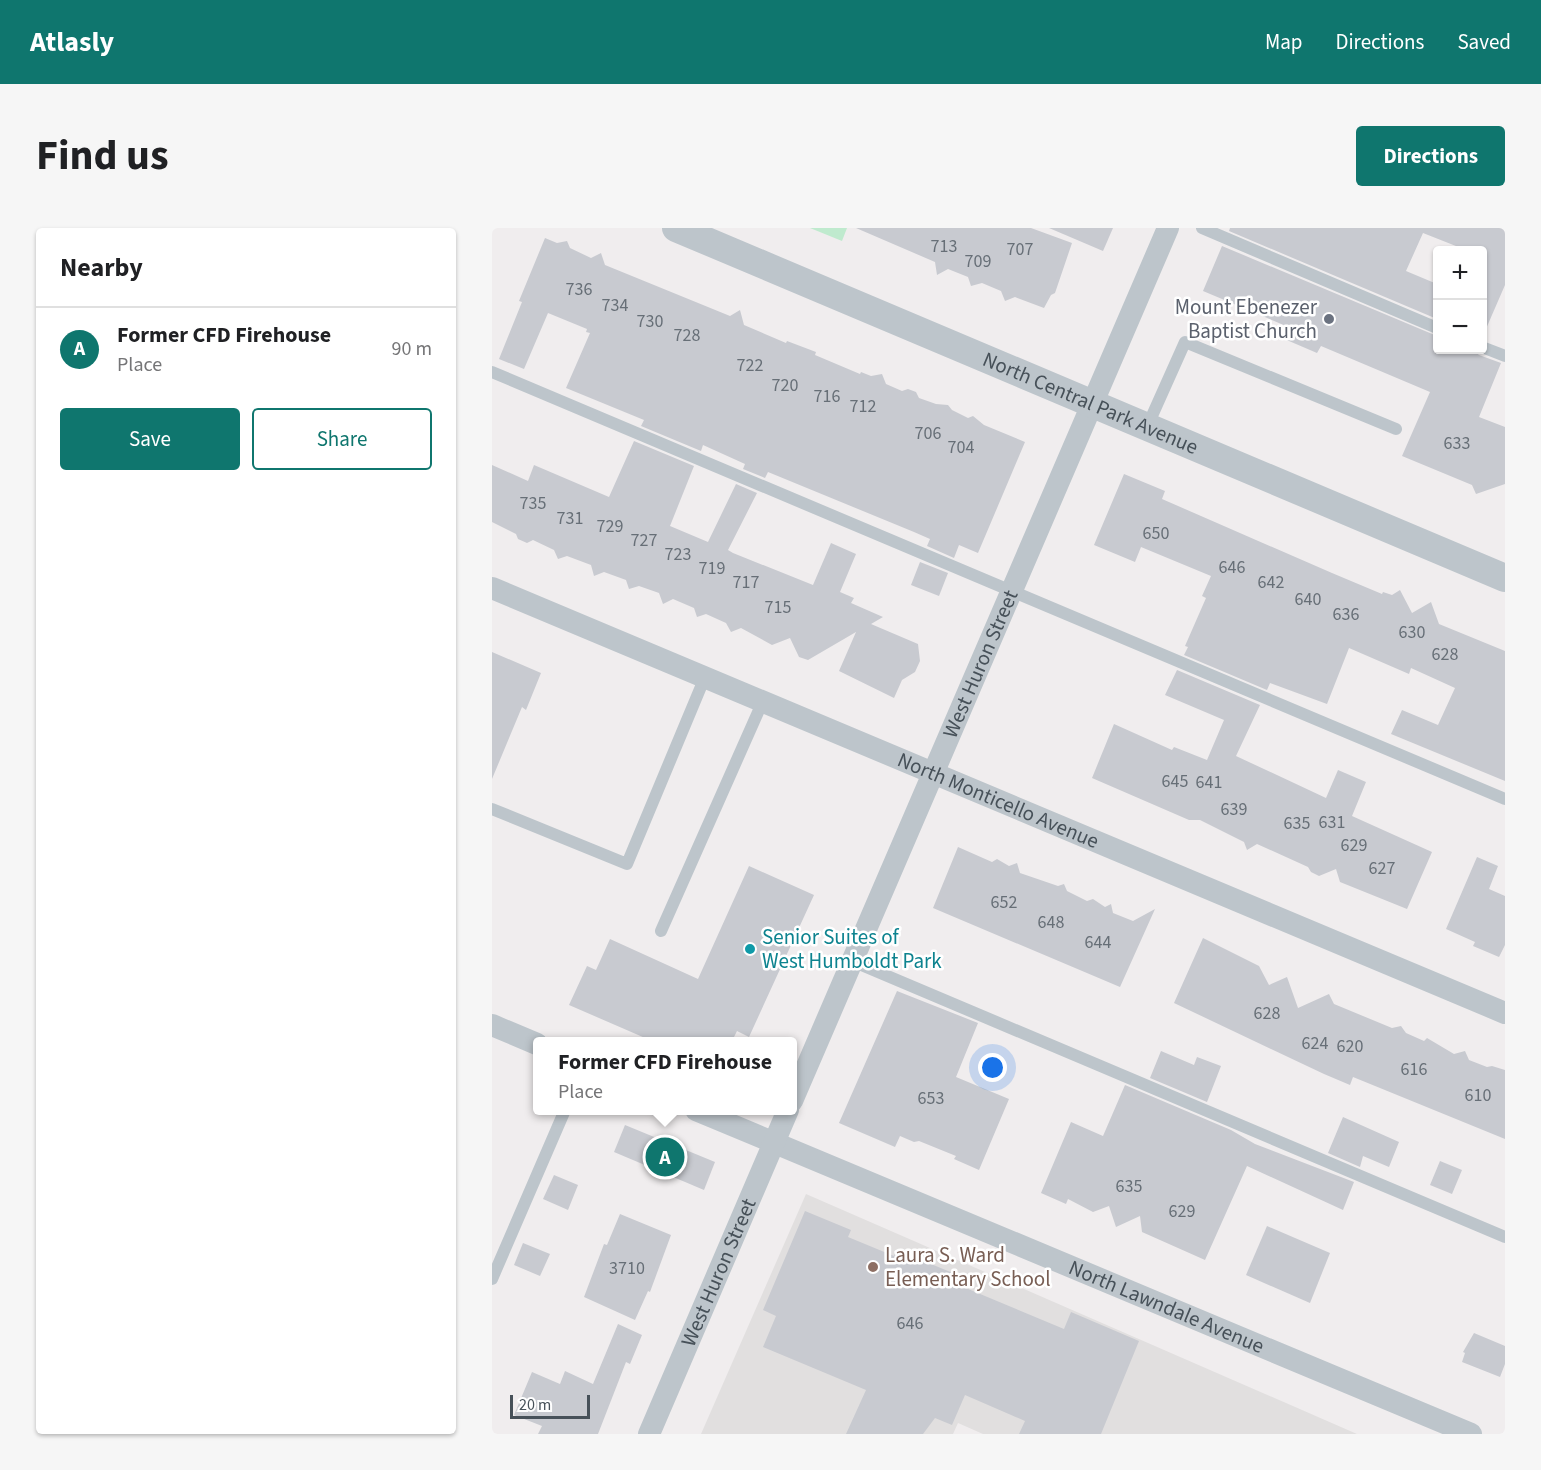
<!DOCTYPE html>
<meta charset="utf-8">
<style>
:root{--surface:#fff;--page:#f6f6f6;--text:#202124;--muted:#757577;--line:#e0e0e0;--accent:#0f766e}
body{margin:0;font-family:"Source Sans 3",sans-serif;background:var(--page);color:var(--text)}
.controls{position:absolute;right:18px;top:18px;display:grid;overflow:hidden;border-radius:6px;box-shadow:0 2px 4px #0004}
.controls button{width:54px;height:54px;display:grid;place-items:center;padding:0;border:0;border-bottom:2px solid var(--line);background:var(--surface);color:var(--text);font:30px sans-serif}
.scale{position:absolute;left:18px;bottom:15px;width:80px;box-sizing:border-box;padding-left:6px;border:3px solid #475159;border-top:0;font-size:16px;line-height:21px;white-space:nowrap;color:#475159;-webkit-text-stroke:4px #fff;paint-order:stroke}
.you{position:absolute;left:501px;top:840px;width:21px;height:21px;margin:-15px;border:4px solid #fff;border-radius:50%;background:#1a73e8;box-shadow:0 0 0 9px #1a73e833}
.badge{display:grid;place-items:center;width:39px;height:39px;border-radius:50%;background:var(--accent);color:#fff;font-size:20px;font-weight:700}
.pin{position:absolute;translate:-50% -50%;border:3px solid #fff;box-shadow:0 2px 6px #0006}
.popup{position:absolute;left:41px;top:809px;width:264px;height:78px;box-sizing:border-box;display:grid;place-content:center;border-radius:6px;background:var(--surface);filter:drop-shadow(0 2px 4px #0005);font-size:20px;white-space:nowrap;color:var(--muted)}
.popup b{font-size:22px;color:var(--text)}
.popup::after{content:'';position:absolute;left:50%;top:100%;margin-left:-12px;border:12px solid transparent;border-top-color:var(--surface)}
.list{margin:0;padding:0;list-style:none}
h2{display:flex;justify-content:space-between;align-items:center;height:78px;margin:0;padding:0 24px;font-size:26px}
h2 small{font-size:20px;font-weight:400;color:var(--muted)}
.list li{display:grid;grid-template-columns:39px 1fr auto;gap:18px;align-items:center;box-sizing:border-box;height:84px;padding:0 24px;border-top:2px solid var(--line)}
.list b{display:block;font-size:22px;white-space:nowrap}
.list p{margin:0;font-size:20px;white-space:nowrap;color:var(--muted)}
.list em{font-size:20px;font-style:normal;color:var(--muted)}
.actions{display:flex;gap:12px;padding:18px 24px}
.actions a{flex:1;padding:14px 0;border:2px solid var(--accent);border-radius:6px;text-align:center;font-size:21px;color:var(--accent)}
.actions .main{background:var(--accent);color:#fff}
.map{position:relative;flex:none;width:1013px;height:1206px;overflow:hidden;border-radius:6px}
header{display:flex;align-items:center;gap:36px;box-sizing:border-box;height:84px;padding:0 30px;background:var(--accent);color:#fff}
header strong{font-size:28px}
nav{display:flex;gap:33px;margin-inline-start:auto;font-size:21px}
.intro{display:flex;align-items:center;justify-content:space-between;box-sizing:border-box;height:144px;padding:0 36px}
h1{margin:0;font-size:42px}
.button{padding:15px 27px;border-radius:6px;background:var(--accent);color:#fff;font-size:21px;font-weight:700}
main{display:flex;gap:36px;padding:0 36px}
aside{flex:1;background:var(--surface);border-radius:6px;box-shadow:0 2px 4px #0004}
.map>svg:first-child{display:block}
</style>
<header>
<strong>Atlasly</strong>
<nav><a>Map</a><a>Directions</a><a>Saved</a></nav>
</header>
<div class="intro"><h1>Find us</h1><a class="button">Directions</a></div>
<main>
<aside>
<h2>Nearby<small></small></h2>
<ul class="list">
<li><span class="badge">A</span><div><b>Former CFD Firehouse</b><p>Place</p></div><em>90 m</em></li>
</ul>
<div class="actions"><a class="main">Save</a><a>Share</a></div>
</aside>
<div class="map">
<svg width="1013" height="1206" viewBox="0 0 1013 1206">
<rect width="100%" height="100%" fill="#f0edee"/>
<polygon fill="#e1dfdf" points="314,966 865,1206 491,1206 466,1195 461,1206 209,1206"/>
<polygon fill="#bfeace" points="318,0 355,0 350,13"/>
<g fill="#c8cad0">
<polygon points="364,0 539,0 580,15 563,65 559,67 552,80 523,69 513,73 509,63 490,55 479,58 476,49 456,41 445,47 443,34"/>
<polygon points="557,0 621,0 611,23"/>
<polygon points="738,0 1013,0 1013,57 990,110 990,40 994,31 990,29 990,22 974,22 931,5 914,43 945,56 945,91 737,3"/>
<polygon points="53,10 65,15 75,13 78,20 99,30 109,25 113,37 238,88 248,82 252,97 294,115 295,113 324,124 323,127 368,146 369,144 379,148 390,146 394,156 410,163 416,161 424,164 427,170 444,176 456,177 460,182 476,190 481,188 492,197 533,214 486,325 467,317 462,330 435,318 438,311 422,304 276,244 273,250 251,241 253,236 211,217 209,223 149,198 152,192 74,160 98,105 94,104 95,101 56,85 32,141 7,131 30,74 27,73"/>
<polygon points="730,18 945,108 945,122 982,122 987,127 1009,135 987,189 1013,199 1013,256 984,266 980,257 910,228 938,164 829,118 825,125 790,110 794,98 711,63"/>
<polygon points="142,213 202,238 178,298 216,314 244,256 265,265 236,322 241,325 321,357 339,315 364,326 348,364 362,370 359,375 391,389 379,396 426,416 428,433 423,444 410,452 402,470 347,443 364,404 316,432 307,429 298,410 280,417 249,400 239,404 234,395 214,386 205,389 202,380 181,371 171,376 167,365 147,358 137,361 134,352 112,344 102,348 99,337 75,328 66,331 62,322 41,312 35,315 26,311 24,306 0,294 0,237 36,253 42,237 117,269"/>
<polygon points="632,246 673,263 670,271 840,345 890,366 891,364 900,367 908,362 920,385 939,374 947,396 1013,423 1013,553 899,506 910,482 946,497 963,460 919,440 917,446 857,420 835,476 778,455 775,462 692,427 696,419 693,418 714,370 710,368 719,348 649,319 643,334 602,317"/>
<polygon points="428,334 456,345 447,368 419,357"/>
<polygon points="0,424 49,445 34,482 30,479 0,551"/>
<polygon points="685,442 768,477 744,528 834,570 846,542 874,554 860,588 940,624 915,681 848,654 844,641 827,648 819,644 816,639 765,616 755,622 752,614 708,592 697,592 600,550 622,496 680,522 682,519 715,532 732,492 673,467"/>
<polygon points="466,619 500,634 505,631 517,638 525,635 528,645 566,658 572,656 575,663 595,673 601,671 613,679 619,676 621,685 641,693 663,681 628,759 441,680"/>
<polygon points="985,629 1006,638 997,661 1013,668 1013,717 1007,729 981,718 983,714 954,701"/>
<polygon points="257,638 322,667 257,809 245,803 240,813 160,813 77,777 95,738 104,742 118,711 206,751"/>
<polygon points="711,710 767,738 777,757 795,749 806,780 837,766 842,776 900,800 909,798 914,805 932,813 935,810 962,826 973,823 977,832 995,839 1000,838 1013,842 1013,911 861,849 858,857 832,846 682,775"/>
<polygon points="405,763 486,795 464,849 517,871 487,942 462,931 464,928 427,913 422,914 408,908 403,919 347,895"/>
<polygon points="669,823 702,837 705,829 729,838 715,874 658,850"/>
<polygon points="633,857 739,902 763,916 862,954 851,982 755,938 713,1032 650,1004 648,988 624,999 617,978 601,984 576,971 574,976 549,965 579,894 611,908"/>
<polygon points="851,889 907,914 897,939 871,928 868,939 836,925"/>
<polygon points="133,897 223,934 212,962 122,924"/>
<polygon points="948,933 970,942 960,966 938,957"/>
<polygon points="62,947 86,957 76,982 51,971"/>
<polygon points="313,983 359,1002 356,1009 402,1028 405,1022 473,1050 469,1058 572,1101 579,1084 647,1113 609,1206 527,1206 533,1193 473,1167 460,1197 443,1190 431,1206 354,1206 374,1162 271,1119 284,1088 271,1082"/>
<polygon points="128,986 179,1007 158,1064 156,1063 143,1092 92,1069 112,1016 115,1017"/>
<polygon points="775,998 838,1025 818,1075 754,1047"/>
<polygon points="31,1015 58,1026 48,1048 22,1037"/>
<polygon points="126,1096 150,1107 138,1136 134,1134 106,1206 46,1206 50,1198 22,1187 40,1144 68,1156 73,1143 101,1156"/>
<polygon points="982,1105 1013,1118 1013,1136 1008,1149 970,1134 973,1125 971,1124"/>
</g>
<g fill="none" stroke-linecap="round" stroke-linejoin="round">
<g stroke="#bdc5cb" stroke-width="12">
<polyline points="710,0 945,100"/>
<polyline points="990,119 1013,128"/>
<polyline points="0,144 1013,571"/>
<polyline points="655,199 693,114 904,201"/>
<polyline points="0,581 135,636 213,449"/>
<polyline points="169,703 271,473"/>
<polyline points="360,733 1013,1009"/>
<polyline points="0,1051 73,882"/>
</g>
<g stroke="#bdc5cb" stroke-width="22">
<path id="s1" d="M0 360 1013 785"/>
<polyline points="0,797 45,816"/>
<path id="s2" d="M300 873 676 0"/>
<path id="s3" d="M204 882 979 1206"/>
<path id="s4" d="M157 1206 296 882"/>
</g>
<path stroke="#bdc5cb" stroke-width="28" id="s5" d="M184 0 1013 350"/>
</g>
<circle fill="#6b7280" stroke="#fff" stroke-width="2" cx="837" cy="91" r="6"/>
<circle fill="#0f9aa8" stroke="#fff" stroke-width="2" cx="258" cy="721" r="6"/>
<circle fill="#8d6e63" stroke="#fff" stroke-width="2" cx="381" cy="1039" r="6"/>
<g text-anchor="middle" stroke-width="5" stroke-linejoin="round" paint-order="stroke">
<g font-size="18" fill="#676f77">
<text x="452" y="24">713</text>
<text x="528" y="27">707</text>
<text x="486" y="39">709</text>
<text x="87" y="67">736</text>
<text x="123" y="83">734</text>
<text x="158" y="99">730</text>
<text x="195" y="113">728</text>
<text x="258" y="143">722</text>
<text x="293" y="163">720</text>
<text x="335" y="174">716</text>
<text x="371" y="184">712</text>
<text x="436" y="211">706</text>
<text x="965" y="221">633</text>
<text x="469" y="225">704</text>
<text x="41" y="281">735</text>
<text x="78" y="296">731</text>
<text x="118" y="304">729</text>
<text x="664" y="311">650</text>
<text x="152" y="318">727</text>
<text x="186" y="332">723</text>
<text x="740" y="345">646</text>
<text x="220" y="346">719</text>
<text x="254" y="360">717</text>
<text x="779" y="360">642</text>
<text x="816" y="377">640</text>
<text x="286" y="385">715</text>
<text x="854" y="392">636</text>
<text x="920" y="410">630</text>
<text x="953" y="432">628</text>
<text x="683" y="559">645</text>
<text x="717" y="560">641</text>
<text x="742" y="587">639</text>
<text x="840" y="600">631</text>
<text x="805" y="601">635</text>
<text x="862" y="623">629</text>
<text x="890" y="646">627</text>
<text x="512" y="680">652</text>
<text x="559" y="700">648</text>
<text x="606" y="720">644</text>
<text x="775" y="791">628</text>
<text x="823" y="821">624</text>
<text x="858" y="824">620</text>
<text x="922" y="847">616</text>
<text x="986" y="873">610</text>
<text x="439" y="876">653</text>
<text x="637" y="964">635</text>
<text x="690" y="989">629</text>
<text x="135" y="1046">3710</text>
<text x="418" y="1101">646</text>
</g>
<g font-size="21" fill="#5b616d" stroke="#fff" text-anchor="end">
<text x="825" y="86">Mount Ebenezer<tspan x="825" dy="24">Baptist Church</tspan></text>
</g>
<g font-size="21" fill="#475159" stroke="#fff">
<text dy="7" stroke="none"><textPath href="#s5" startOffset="450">North Central Park Avenue</textPath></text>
<text dy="7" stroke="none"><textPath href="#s2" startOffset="476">West Huron Street</textPath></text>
<text dy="7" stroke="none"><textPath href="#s1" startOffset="549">North Monticello Avenue</textPath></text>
<text dy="7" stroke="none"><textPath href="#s4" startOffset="176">West Huron Street</textPath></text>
<text dy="7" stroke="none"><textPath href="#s3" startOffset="510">North Lawndale Avenue</textPath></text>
</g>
<g font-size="21" fill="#0d838f" stroke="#fff" text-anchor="start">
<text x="270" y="716">Senior Suites of<tspan x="270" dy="24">West Humboldt Park</tspan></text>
</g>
<g font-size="21" fill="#785e54" stroke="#fff" text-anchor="start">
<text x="393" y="1034">Laura S. Ward<tspan x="393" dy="24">Elementary School</tspan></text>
</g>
</g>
</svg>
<div class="controls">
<button>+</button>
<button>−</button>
</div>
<div class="scale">20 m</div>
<div class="you"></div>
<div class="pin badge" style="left:173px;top:929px">A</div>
<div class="popup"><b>Former CFD Firehouse</b>Place</div>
</div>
</main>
